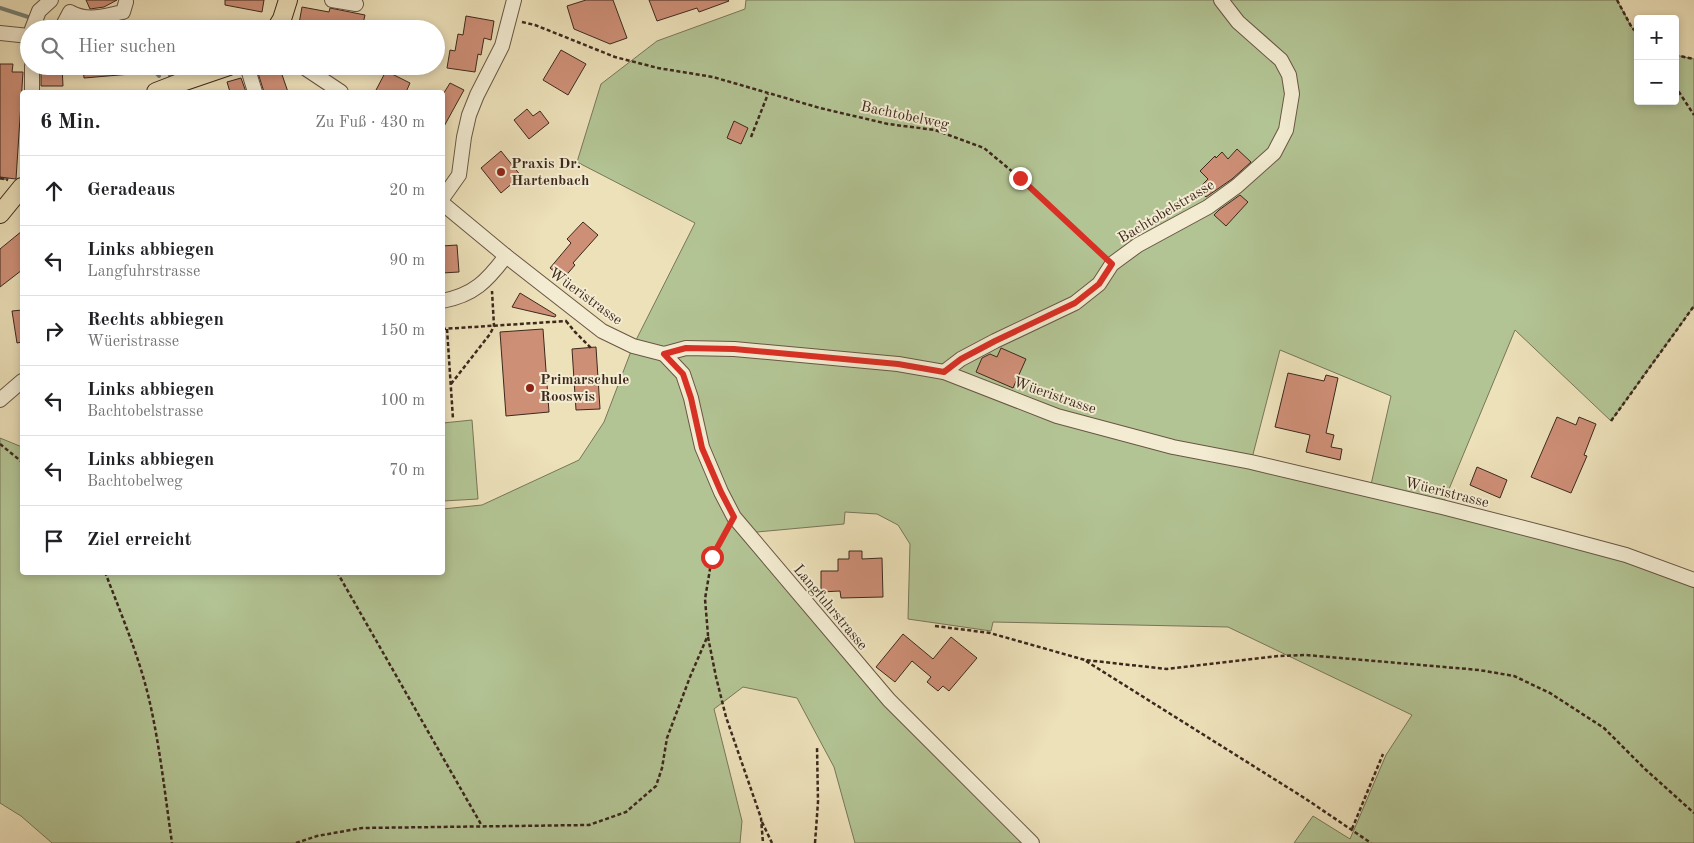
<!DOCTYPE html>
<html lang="de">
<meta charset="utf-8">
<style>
:root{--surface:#fff;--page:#f6f6f6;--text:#202124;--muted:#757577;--line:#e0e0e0}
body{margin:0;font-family:"Old Standard TT",serif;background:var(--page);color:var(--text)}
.controls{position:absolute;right:15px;top:15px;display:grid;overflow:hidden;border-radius:5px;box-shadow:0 2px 8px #0003}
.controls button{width:45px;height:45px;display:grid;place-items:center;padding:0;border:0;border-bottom:1px solid var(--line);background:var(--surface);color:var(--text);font:25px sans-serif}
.stop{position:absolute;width:15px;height:15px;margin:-11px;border:4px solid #d93025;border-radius:50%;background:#fff}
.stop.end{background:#d93025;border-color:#fff;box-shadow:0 1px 5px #0008}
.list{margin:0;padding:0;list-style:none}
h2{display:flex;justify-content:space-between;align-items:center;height:65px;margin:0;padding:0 20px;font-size:21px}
h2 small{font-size:16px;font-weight:400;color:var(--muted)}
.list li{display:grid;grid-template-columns:32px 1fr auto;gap:15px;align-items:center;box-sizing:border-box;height:70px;padding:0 20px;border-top:1px solid var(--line)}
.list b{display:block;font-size:19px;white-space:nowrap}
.list p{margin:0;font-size:16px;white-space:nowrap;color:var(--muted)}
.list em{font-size:16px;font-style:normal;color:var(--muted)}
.icon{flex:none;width:28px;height:28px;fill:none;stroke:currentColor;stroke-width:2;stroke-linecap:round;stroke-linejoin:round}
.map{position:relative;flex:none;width:1694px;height:843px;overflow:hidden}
.search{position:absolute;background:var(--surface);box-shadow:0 2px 8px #0003;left:20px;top:20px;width:425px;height:55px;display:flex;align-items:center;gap:12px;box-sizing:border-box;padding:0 18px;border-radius:28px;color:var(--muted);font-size:19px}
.panel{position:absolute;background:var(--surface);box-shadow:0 2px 8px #0003;left:20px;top:90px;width:425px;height:485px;border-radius:5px}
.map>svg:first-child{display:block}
</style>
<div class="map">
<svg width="1694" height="843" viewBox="0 0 1694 843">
<rect width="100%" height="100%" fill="#ede1ba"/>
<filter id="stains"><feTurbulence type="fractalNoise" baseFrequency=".004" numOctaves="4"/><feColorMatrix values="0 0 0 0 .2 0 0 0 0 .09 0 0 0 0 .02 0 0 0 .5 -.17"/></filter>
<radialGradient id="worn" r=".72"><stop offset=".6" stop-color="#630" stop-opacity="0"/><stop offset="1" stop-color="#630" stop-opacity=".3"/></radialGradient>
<g fill="#b3c494" stroke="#787658" fill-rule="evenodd">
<path d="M746 0H1617L1632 28 1638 33V101H1675V55L1694 59V306L1611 421 1515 330 1442 506 1694 580V843H1294L1313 816 1350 839 1386 755 1412 715 1228 627 993 622 991 631 908 619 910 544 898 525 877 514 845 512 844 524 757 532 750 537 889 700 1032 843H855L834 767 797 698 743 687 714 709 742 821 740 843H52L21 816 0 803V438L22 447V572H442L443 509 482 505 579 460 604 422 633 346 695 223 577 162 601 84 657 41 745 9ZM1280 350 1391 396 1370 489 1251 462Z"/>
<polygon points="472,420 478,499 443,501 443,423"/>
</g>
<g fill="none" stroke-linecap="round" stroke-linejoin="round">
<g stroke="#758178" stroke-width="4">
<polyline points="0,8 47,23 60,25"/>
<polyline points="67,27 77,29 114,26 116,29"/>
<polyline points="150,66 159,76"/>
<polyline points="192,68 197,66"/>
<polyline points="170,76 186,70"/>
<polyline points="0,178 7,178"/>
</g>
</g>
<g fill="#ce8f77" stroke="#3d281d">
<polygon points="86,0 117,0 104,7 90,9"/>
<polygon points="225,0 264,0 262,12 225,5"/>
<polygon points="586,0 613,0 627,38 610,44 574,29 567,6"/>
<polygon points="649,0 728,0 729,1 699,12 697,8 657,21"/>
<polygon points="302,7 329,12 330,8 365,15 362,28 334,22 333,29 298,29"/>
<polygon points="466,16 494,21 491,40 484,38 481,55 478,54 475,72 447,68 450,50 455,51 458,34 463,35"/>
<polygon points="561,50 586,64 568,95 543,80"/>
<polygon points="0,64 13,64 12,72 23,72 16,179 0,177"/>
<polygon points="41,66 62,66 63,86 41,86"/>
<polygon points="83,66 131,66 131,74 84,78"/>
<polygon points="269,66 279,66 288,92 264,92 257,70"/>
<polygon points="386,71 410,83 406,92 375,92"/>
<polygon points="241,78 246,92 230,92 227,82"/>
<polygon points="450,83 464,90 442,130 442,96"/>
<polygon points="527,109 533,116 540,111 549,123 529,139 514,120"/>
<polygon points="734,121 748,128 741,144 727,138"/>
<polygon points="1237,149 1251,162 1232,179 1206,197 1198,189 1208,179 1200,171 1215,156 1216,158 1222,152 1228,159"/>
<polygon points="501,151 521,176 501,193 481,168"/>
<polygon points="1240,195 1248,202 1226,226 1214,215 1219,210"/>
<polygon points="583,222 598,235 573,263 575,265 563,279 550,268 571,243 567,239"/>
<polygon points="22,231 22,270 0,287 0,249"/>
<polygon points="457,245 459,272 442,273 442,246"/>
<polygon points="520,293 556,315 555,317 512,307"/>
<polygon points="22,310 22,342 17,343 12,311"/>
<polygon points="543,329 549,412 506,416 500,332"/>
<polygon points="596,347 600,409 576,410 572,349"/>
<polygon points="1001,348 1026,359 1013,388 976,372 982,358 990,354 997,357"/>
<polygon points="1288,373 1324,381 1326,375 1338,378 1326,433 1334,435 1331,447 1342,449 1340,460 1306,452 1310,435 1275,427"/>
<polygon points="1557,417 1576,425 1579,417 1596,424 1584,455 1587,456 1571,493 1531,477"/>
<polygon points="1477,467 1507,480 1500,498 1470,485"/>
<polygon points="849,551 862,551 862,559 882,558 883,597 841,598 840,591 821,592 821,571 838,571 838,559 849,559"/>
<polygon points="903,634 933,659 951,637 977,658 949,691 943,686 938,691 927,682 931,677 912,661 895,682 876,667"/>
</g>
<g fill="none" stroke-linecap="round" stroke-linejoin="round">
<g stroke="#695644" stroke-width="16">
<g id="minor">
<polyline points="332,0 356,4"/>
<polyline points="32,29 39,11 51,0"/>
<path d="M61 29 70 12C88 22 103 16 123 12L126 2"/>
<polyline points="0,33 29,36"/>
<polyline points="32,66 32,92"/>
<polyline points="247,66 255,92"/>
<polyline points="302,66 341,92"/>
<polyline points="442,199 459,175 464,137 469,115 477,95 502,46 514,0"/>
<polyline points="442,203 506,256 602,331 633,346 664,354 686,348 734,349 898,364 944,372 1057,416 1173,447 1251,462 1442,507 1555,536 1626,555 1694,580"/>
<path d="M442 301C474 295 487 281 506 256"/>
<polyline points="664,354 683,374 691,398 702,447 721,492 734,517 889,700 1032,843"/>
<polyline points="944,372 961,359 995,341 1075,303 1099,284 1112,264 1138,245 1208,207 1237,186 1274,153 1286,130 1292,94 1289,75 1281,60 1238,22 1221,0"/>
<polyline points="0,400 22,381"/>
</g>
</g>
<g stroke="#3d281d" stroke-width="20">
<g id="major">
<polyline points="276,29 282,19 288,0"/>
<polyline points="156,92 182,82 229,66"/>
<polyline points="0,214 22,187"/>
</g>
</g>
<g stroke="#3d281d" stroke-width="2.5" stroke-dasharray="4 2.5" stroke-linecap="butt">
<polyline points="1617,0 1632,28 1638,33"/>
<polyline points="522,22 535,25 615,57 658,68 713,77 820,108 888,124 935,130 984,148 1020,178 1103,257"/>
<polyline points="1675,55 1694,59"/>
<polyline points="1675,86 1694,115"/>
<polyline points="751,137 768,94"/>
<polyline points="0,178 8,180"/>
<polyline points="566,321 575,332 591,348"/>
<polyline points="442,329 567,321"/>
<polyline points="447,329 453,419"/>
<polyline points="451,384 490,334 494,326 492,291"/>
<polyline points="1611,421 1694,306"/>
<polyline points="0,444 22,462"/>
<path d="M105 572C121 614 139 656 149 699 160 746 165 795 172 843"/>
<polyline points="337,572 482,826"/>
<polyline points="935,626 990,633 1085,660 1167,669 1278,656 1306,655 1479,670 1514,676 1550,693 1604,728 1645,769 1694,813"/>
<polyline points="708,637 716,677 726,717 761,818 763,843"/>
<polyline points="1086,661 1306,799 1371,843"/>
<polyline points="762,822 772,843"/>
<polyline points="1352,829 1383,754"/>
<polyline points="296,843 317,836 362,828 589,825 626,812 656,786 662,768 667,738 690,677 708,635 705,599 712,557 727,529"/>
<polyline points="815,843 818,802 817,746"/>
</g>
<use href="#minor" stroke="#f3ecd2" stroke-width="14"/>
<use href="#major" stroke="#ede1ba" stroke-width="18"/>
</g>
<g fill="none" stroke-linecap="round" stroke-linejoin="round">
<polyline stroke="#d93025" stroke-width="6" points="712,557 734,517 721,492 702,448 691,398 683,374 664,354 686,348 734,349 898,364 944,372 961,359 995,341 1075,303 1099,284 1112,264 1020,178"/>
</g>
<g fill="#8f2418" stroke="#f3ecd2" stroke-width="2">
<circle cx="501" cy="172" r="5"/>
<circle cx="530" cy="388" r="5"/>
</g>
<g text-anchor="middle" stroke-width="4" stroke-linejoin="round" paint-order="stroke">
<g font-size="15" fill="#3d281d" stroke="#f3ecd2">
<text transform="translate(905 115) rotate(12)" y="5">Bachtobelweg</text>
<text transform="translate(1166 211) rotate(-31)" y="5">Bachtobelstrasse</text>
<text transform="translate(586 296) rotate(36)" y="5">Wüeristrasse</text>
<text transform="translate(1055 395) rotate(19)" y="5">Wüeristrasse</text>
<text transform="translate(1447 492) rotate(14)" y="5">Wüeristrasse</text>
<text transform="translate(831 607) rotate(50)" y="5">Langfuhrstrasse</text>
</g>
<g font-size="15" font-weight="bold" fill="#3d281d" stroke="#f3ecd2" text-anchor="start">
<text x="511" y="168">Praxis Dr.<tspan x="511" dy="17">Hartenbach</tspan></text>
<text x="540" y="384">Primarschule<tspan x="540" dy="17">Rooswis</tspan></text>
</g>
</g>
<rect width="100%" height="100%" filter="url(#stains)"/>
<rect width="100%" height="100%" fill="url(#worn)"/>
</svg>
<div class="controls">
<button>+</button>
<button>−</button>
</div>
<div class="stop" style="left:712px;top:557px"></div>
<div class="stop end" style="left:1020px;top:178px"></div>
<div class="search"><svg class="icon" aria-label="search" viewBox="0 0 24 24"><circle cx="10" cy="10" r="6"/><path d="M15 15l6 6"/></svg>Hier suchen</div>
<section class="panel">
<h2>6 Min.<small>Zu Fuß · 430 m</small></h2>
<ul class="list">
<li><svg class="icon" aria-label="ahead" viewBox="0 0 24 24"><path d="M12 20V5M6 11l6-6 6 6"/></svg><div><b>Geradeaus</b></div><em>20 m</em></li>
<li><svg class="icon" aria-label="left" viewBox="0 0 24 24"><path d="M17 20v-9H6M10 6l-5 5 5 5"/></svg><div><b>Links abbiegen</b><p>Langfuhrstrasse</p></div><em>90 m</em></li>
<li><svg class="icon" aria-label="right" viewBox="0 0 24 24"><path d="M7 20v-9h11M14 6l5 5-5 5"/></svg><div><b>Rechts abbiegen</b><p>Wüeristrasse</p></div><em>150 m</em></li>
<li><svg class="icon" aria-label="left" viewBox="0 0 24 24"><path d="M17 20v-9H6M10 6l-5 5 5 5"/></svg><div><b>Links abbiegen</b><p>Bachtobelstrasse</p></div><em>100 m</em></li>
<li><svg class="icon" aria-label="left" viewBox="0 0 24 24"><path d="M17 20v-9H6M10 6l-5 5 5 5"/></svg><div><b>Links abbiegen</b><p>Bachtobelweg</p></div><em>70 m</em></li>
<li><svg class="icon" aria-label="arrive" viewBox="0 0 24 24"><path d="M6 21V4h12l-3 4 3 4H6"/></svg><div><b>Ziel erreicht</b></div></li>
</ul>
</section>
</div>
